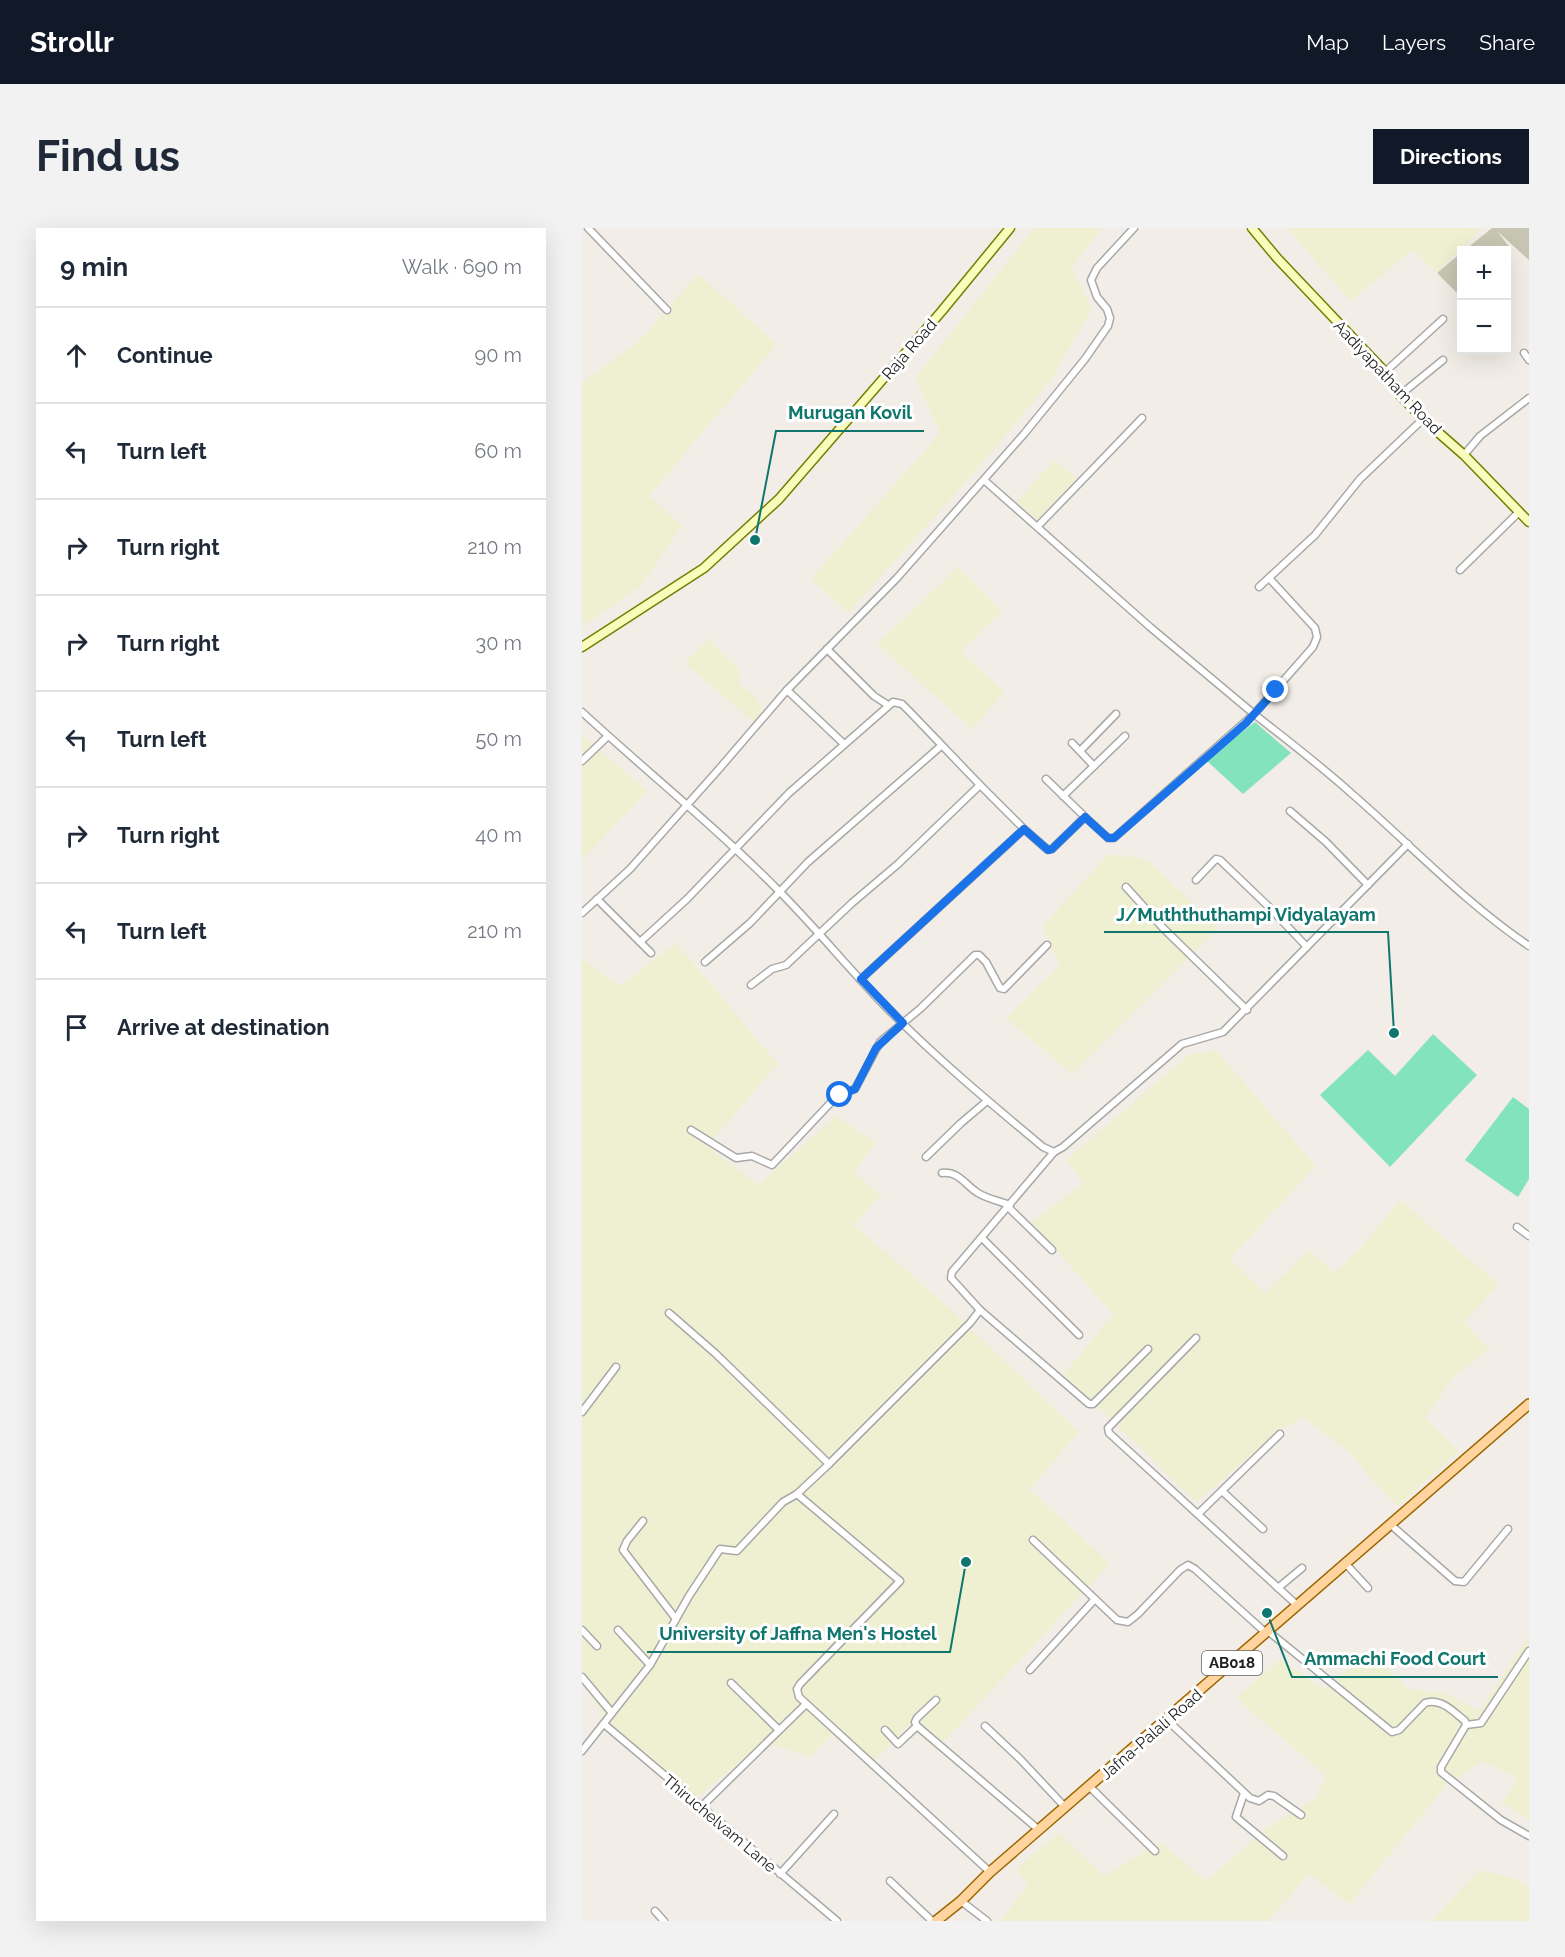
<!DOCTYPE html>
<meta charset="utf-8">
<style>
:root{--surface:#fff;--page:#f2f2f3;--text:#1f2937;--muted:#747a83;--line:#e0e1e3;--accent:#111827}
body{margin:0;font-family:Raleway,sans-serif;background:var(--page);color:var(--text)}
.controls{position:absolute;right:18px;top:18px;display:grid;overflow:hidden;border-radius:0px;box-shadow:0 6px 24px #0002}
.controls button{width:54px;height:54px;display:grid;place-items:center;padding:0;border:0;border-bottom:2px solid var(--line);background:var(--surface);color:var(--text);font:30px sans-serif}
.stop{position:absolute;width:18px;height:18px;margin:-14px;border:4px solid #1a73e8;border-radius:50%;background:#fff}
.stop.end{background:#1a73e8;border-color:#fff;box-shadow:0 2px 6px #0008}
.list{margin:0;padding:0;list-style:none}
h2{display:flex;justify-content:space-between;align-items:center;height:78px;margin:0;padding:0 24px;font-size:26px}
h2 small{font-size:20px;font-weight:400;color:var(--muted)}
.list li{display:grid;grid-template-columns:39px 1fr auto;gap:18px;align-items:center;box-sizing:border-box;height:96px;padding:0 24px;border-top:2px solid var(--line)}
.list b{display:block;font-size:22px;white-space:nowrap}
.list em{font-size:20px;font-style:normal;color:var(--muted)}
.icon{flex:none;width:33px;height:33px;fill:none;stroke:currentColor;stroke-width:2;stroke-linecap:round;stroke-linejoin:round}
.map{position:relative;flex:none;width:947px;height:1693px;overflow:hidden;border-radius:0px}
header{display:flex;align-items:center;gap:36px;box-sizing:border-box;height:84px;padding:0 30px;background:var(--accent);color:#fff}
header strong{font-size:28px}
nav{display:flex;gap:33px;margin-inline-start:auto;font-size:21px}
.intro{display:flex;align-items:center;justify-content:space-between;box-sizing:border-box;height:144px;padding:0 36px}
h1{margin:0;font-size:42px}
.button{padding:15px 27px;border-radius:0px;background:var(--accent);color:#fff;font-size:21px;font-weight:700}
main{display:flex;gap:36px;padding:0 36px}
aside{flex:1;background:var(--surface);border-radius:0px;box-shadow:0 6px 24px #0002}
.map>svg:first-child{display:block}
</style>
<header>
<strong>Strollr</strong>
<nav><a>Map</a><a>Layers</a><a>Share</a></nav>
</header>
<div class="intro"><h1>Find us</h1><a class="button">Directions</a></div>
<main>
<aside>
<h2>9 min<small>Walk · 690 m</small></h2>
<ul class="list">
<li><svg class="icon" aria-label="ahead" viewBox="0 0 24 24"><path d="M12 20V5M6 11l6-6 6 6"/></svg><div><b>Continue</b></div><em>90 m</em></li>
<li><svg class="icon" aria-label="left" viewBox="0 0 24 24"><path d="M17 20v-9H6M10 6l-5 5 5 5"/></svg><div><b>Turn left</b></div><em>60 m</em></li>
<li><svg class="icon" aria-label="right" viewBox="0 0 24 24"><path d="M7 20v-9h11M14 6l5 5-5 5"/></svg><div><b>Turn right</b></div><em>210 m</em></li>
<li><svg class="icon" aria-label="right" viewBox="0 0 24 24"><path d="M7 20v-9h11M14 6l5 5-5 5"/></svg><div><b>Turn right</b></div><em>30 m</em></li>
<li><svg class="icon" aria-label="left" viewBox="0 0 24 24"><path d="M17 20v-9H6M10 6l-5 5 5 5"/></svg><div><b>Turn left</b></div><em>50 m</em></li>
<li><svg class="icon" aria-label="right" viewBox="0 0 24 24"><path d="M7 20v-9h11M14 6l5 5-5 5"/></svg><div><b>Turn right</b></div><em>40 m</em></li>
<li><svg class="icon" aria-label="left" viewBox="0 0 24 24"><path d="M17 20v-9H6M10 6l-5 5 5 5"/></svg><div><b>Turn left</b></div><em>210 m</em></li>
<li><svg class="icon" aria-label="arrive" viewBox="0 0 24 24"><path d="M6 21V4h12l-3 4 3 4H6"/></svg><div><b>Arrive at destination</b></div></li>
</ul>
</aside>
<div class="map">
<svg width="947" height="1693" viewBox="0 0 947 1693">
<rect width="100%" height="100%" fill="#f2eee7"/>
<g fill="#c7c6b2">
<polygon points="910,0 947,0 947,32 915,3 929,21 925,25 924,22 883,22"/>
<polygon points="879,25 879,61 875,65 855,45"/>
</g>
<g fill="#eff0d2">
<polygon points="452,0 519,0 490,40 510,81 467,155 392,245 266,385 229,351 358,205 333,150"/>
<polygon points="705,0 900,0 855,45 831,22 768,73"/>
<polygon points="116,46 195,116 67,268 100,298 58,359 0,399 0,154 55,115"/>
<polygon points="472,232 496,250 455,292 435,274"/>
<polygon points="376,339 420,383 379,424 422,464 390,501 295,416"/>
<polygon points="126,411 157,441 157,455 177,473 180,485 172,494 103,435"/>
<polygon points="0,507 65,563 0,632"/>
<polygon points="527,626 564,631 637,700 490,846 424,790 478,737 460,698"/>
<polygon points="94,715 196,836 125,918 176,957 254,888 294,915 272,944 299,967 272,997 364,1077 497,1204 448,1261 528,1336 354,1522 326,1497 288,1538 250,1507 228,1529 181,1514 112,1572 27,1499 0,1453 0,730 38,758"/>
<polygon points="634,822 734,938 648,1031 683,1065 727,1022 752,1045 777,1021 818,972 917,1057 882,1094 907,1121 871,1150 843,1190 877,1223 816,1278 792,1254 766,1223 721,1189 696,1204 614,1274 482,1146 531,1086 449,994 502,955 484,932 608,826"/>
<polygon points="947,1408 947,1593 920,1575 935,1550 901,1533 864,1557 768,1676 727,1646 686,1693 492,1693 489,1691 488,1693 419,1693 446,1657 434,1641 477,1605 522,1648 578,1614 624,1653 686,1599 734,1570 744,1548 654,1470 698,1431 742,1461 787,1423 826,1461 863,1465 898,1483"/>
<polygon points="898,1642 936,1651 947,1660 947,1693 849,1693"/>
</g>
<g fill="#83e3bc">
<polygon points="673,494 709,525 661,566 624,532"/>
<polygon points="851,806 895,847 808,939 738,867 786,822 813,848"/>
<polygon points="931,869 947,881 947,951 936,969 883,932"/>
</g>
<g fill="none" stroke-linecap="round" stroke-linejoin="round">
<g stroke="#a8a8a8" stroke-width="9">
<g id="street">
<polyline points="6,0 85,82"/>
<polyline points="942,125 947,132"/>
<polyline points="803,144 861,91"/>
<polyline points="818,167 861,132"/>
<polyline points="882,227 898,208 947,170"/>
<polyline points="456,298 560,190"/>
<polyline points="878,342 937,284"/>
<path d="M687 350 733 400 735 409 731 419 672 486C705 512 738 537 769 565 828 616 882 674 947 718"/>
<polyline points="677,359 733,307 778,251 841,191"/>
<polyline points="245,421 292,468 306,477"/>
<polyline points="205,462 262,516"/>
<path d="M0 484C65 544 134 599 196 662 233 699 267 741 304 779 353 829 407 874 461 919L472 924 481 919 600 816 641 804 826 616"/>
<polyline points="490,515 512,538"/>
<polyline points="498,523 534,486"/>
<polyline points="0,533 26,508"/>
<polyline points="464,551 503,589"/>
<polyline points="481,568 543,508"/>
<polyline points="708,583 744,614 786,657"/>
<polyline points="614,652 634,631 638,632 687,679 725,719"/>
<polyline points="544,659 581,700 665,782"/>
<polyline points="15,671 69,725"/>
<polyline points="0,685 48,641 137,541 205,462 315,350 442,206 503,131 526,98 528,90 525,81 515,69 509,52 515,40 552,0"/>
<polyline points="58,714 105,671 207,565 311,474 320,476 328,484 398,557 442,601 466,622 470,621 503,589 526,610 532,610 672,486 568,399 402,252"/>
<polyline points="123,734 168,695 226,634 359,518"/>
<polyline points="279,751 442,601"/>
<polyline points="169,757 190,741 204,737 270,675 316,636 398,557"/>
<polyline points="109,902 154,930 170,928 190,937 255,868 273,861 298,814 339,780 393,727 397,727 404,734 418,760 422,761 465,717"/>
<polyline points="344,929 379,895 405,873"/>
<path d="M360 945C377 943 383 957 396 965 406 971 417 973 428 977"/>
<polyline points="426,979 470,1022"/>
<polyline points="935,999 947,1008"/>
<polyline points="400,1010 497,1107"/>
<polyline points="398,1082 507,1176 511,1176 566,1121"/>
<polyline points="87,1085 134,1126 247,1236"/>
<polyline points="614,1110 526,1200 527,1205 716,1378"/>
<polyline points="0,1184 34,1139"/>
<polyline points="640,1263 681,1301"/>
<polyline points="215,1266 318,1353 218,1456 215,1461 217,1469 408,1644"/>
<polyline points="616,1286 698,1206"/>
<polyline points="61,1293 45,1313 41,1322 94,1391"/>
<polyline points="809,1297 873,1353 882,1354 926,1301"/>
<polyline points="451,1312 535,1392 546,1394 556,1386 598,1342 606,1337 613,1341 684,1405"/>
<polyline points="764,1336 786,1360"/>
<polyline points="696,1360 720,1340"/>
<polyline points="0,1402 15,1418"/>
<polyline points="36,1402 68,1437"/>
<path d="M686 1403 810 1504 817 1502 843 1475C858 1469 872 1484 883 1493L884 1497 859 1539V1544L919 1592 947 1608"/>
<polyline points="448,1442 513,1371"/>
<polyline points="0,1449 30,1485"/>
<polyline points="149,1455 197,1502"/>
<polyline points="354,1472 335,1490 333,1494 335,1498 457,1602"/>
<polyline points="584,1491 668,1570 677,1573 686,1567 692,1568 719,1587"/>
<polyline points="22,1496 255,1693"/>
<polyline points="884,1497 899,1495 947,1423"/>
<polyline points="403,1498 438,1531 483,1579"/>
<polyline points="303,1502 316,1516 335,1498"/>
<polyline points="0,1523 68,1437 107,1368 138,1321 155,1323 201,1274 215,1266 247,1236 388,1095 398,1082 369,1050 370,1044 472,924"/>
<polyline points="508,1559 573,1623"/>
<polyline points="662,1565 654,1589 701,1628"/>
<polyline points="118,1580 224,1476"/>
<polyline points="198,1646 252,1586"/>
<polyline points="308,1653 350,1693"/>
<polyline points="379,1673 405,1693"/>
<polyline points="73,1683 82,1693"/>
</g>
</g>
<g stroke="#737f01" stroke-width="11">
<g id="secondary">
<polyline points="670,0 695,30 803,144 818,167 841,191 882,227 947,294"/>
<polyline points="0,419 122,340 197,271 359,84 428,0"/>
</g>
</g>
<g stroke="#9e6700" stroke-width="12">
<polyline id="primary" points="354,1693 379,1673 408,1644 947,1176"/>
</g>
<use href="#street" stroke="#fff" stroke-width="6"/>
<use href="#secondary" stroke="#fafcbb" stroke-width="8"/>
<use href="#primary" stroke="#ffd49f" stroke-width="9"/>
</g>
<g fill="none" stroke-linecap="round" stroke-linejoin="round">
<polyline stroke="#1a73e8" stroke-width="8" points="258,867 273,861 294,820 321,795 279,751 442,601 466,622 470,621 503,589 526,610 532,610 664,495 694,462"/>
</g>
<g text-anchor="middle" stroke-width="6" stroke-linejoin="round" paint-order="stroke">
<rect fill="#fff" stroke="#646464" stroke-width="1.5" x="620" y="1423" width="60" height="24" rx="4.5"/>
<g font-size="15" font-weight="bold" fill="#212121">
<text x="650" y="1440">AB018</text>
</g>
<g font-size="16" fill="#212121" stroke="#fff">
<text transform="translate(327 121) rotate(-49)" y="6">Raja Road</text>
<text transform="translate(806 149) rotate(47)" y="6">Aadiyapatham Road</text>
<text transform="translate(569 1506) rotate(-41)" y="6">Jafna-Palali Road</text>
<text transform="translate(138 1595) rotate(40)" y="6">Thiruchelvam Lane</text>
</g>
</g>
<path fill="none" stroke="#0f766e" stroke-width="2" d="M173 312L194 203H342M812 805L806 704H522M384 1334L368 1424H65M685 1385L710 1449H916"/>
<g fill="#0f766e" stroke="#fff" stroke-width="2">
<circle cx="173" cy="312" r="6"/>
<circle cx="812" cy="805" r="6"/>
<circle cx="384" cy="1334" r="6"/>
<circle cx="685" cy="1385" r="6"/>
</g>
<g font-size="18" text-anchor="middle" font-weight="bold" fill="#0f766e" stroke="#fff" stroke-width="6" stroke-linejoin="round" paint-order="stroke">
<text x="268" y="191">Murugan Kovil</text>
<text x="664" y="693">J/Muththuthampi Vidyalayam</text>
<text x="216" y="1412">University of Jaffna Men's Hostel</text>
<text x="813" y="1437">Ammachi Food Court</text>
</g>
</svg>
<div class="controls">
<button>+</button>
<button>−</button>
</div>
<div class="stop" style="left:258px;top:867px"></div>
<div class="stop end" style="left:694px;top:462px"></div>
</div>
</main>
